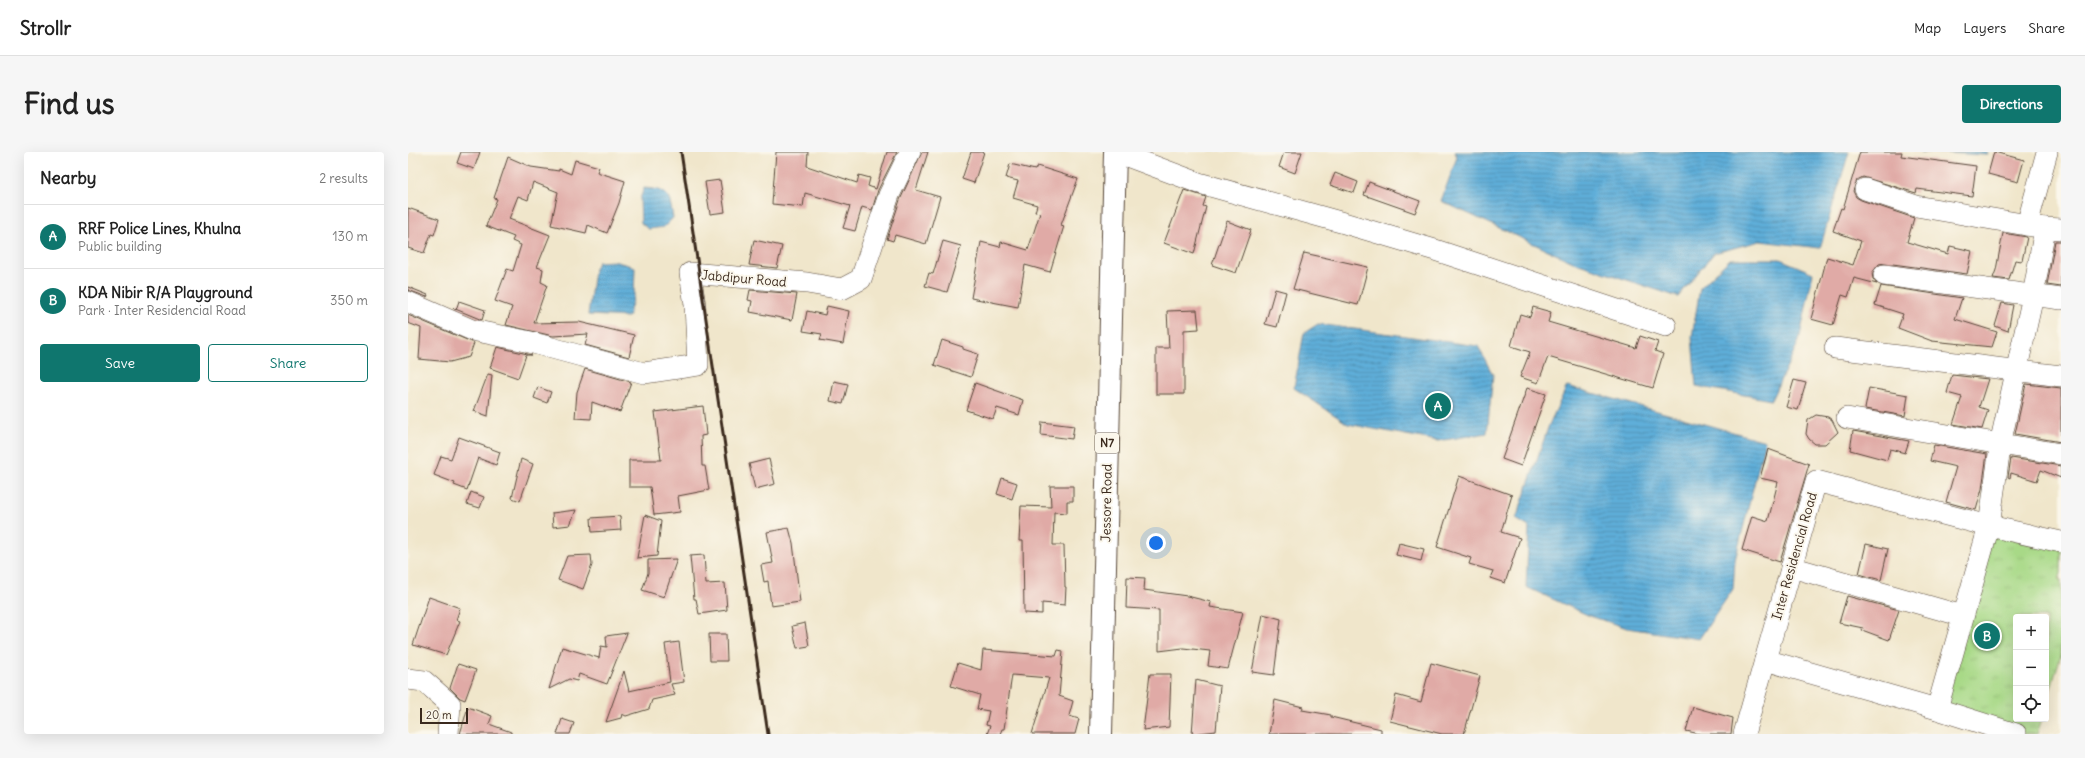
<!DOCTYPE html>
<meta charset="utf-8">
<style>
:root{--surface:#fff;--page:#f6f6f6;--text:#222;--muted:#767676;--line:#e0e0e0;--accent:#0f766e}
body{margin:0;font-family:Delius,sans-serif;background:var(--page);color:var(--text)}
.controls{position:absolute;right:12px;bottom:12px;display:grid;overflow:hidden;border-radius:4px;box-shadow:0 4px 16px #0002}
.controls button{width:36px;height:36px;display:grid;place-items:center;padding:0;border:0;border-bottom:1px solid var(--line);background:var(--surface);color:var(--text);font:20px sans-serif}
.scale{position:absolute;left:12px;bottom:10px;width:48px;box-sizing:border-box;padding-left:4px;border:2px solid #3b2a1e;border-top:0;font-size:11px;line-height:14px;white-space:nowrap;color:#3b2a1e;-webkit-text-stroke:3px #fbf7ec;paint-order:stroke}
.you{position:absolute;left:748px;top:391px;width:14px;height:14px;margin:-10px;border:3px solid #fff;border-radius:50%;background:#1a73e8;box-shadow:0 0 0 6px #1a73e833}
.badge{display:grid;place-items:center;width:26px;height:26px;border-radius:50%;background:var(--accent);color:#fff;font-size:13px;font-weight:700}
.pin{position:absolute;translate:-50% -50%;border:2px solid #fff;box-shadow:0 1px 4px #0006}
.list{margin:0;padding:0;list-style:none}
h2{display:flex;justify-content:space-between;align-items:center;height:52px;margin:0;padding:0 16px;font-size:17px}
h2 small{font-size:13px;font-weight:400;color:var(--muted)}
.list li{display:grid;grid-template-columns:26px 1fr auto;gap:12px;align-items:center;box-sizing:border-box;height:64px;padding:0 16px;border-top:1px solid var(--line)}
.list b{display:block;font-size:15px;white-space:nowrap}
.list p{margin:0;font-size:13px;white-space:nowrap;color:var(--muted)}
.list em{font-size:13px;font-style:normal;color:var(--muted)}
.actions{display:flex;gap:8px;padding:12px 16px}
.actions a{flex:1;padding:9px 0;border:1px solid var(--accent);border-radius:4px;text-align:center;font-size:14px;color:var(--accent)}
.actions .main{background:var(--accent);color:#fff}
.icon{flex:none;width:22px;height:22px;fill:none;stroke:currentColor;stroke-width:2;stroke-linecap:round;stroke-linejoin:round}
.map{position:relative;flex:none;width:1653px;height:582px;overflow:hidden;border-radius:4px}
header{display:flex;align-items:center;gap:24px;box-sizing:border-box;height:56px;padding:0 20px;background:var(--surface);border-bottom:1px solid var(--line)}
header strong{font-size:19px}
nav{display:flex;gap:22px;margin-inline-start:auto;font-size:14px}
.intro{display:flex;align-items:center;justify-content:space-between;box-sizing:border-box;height:96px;padding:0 24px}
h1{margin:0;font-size:28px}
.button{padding:10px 18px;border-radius:4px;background:var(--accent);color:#fff;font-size:14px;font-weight:700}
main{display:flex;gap:24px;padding:0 24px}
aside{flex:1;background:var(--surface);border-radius:4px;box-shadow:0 4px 16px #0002}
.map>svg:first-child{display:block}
</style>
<header>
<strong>Strollr</strong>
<nav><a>Map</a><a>Layers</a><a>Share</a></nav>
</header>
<div class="intro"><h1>Find us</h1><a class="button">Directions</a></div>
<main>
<aside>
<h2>Nearby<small>2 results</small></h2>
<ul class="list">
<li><span class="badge">A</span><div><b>RRF Police Lines, Khulna</b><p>Public building</p></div><em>130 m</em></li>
<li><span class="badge">B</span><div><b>KDA Nibir R/A Playground</b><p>Park · Inter Residencial Road</p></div><em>350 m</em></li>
</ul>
<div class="actions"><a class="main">Save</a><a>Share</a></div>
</aside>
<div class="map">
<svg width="1653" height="582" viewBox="0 0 1653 582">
<defs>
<pattern id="park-tufts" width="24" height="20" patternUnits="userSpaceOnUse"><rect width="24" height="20" fill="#a8d987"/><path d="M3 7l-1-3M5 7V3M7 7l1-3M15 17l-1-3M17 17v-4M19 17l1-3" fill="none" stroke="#92ba74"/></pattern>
<pattern id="water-rules" width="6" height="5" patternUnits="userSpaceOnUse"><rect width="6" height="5" fill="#5faed9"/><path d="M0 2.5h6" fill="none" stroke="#508eaf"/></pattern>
</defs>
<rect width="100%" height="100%" fill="#fbf7ec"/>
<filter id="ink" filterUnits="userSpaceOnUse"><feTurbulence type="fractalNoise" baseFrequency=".025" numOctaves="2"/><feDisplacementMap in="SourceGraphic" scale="8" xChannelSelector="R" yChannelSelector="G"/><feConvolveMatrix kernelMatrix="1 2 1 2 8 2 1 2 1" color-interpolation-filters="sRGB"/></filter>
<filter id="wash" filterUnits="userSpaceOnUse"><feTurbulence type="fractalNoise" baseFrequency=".012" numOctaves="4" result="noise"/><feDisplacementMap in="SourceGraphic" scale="16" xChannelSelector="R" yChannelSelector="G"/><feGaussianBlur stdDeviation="0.9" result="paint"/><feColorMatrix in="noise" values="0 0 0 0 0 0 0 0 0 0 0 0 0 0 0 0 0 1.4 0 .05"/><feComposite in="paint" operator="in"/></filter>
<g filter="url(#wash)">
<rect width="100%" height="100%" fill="#f0e6cb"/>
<polygon fill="url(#park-tufts)" stroke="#728252" points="1581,374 1653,390 1653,421 1651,428 1653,428 1653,503 1638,552 1638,465 1608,465 1608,567 1634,567 1629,582 1610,582 1529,557"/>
<g fill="url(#water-rules)" stroke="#4d6c7c">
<polygon points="1047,0 1441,0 1412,96 1352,89 1306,101 1270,145 1165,110 1033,49 1049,5"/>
<polygon points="1513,0 1580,0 1579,3"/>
<path d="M236 36C261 38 261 41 265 66L256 75 240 77 233 71 232 47Z"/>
<polygon points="1322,107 1372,107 1405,121 1391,189 1363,248 1288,234 1284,185 1292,136"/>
<polygon points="206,109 227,115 226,144 220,165 180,163 186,119 190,110"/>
<polygon points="910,172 1070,194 1085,223 1079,281 1030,289 940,272 886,236 896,181"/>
<polygon points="1159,234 1357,289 1327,408 1325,437 1291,487 1219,476 1182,464 1118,435 1121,375 1108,367 1141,273"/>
</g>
<g id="blocks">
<g fill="#e0aaa6">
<polygon points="53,0 72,0 66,17 49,11"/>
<polygon points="368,0 400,0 399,14 449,31 451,23 462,26 460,34 468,37 479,0 489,0 470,38 464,58 454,55 447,79 435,76 442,54 397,41 395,55 364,52"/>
<polygon points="514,0 520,0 508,38 532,45 518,92 487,83 485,89 479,87 492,48"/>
<polygon points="563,0 576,0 566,31 554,27"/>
<polygon points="876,0 894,0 887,21 871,15"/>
<polygon points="1452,0 1494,0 1493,4 1568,14 1564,44 1509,37 1508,41 1455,25 1449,28 1445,39 1448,45 1453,48 1506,66 1499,90 1540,102 1542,94 1564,99 1559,122 1477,111 1471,112 1464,121 1465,127 1469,132 1446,126 1440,145 1434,143 1425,173 1403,167 1419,105 1445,113 1453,89 1425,79 1433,56 1435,57"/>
<polygon points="1586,0 1616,8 1610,30 1580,22"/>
<polygon points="100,5 123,15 151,19 151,17 163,22 167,8 191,15 189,20 217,29 211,51 199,81 180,73 178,81 143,73 150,40 125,30 120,48 110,44 101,67 142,83 129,115 135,117 133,130 139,133 126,171 171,170 226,183 221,205 177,193 180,182 145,184 98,173 104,155 87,149 99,117 105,119 113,93 104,89 106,85 78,74 89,47 86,46"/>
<polygon points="602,12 627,18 629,14 670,27 653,73 656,74 642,120 617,113 610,155 563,146 573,90 592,95 593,90 620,98 632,61 627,60 629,53 605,46 610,29 598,26"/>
<polygon points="927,21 950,30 946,41 922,33"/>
<polygon points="312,28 317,60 302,62 297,30"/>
<polygon points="961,30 1012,49 1007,61 956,43"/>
<polygon points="776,38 798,45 795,54 798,55 786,102 756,91"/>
<polygon points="0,56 31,67 26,83 23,82 16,101 0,96"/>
<polygon points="819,69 843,78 828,121 804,113"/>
<polygon points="1595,81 1619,85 1614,109 1607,108 1601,128 1585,126 1588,118"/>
<polygon points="346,88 374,94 369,116 341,113"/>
<polygon points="535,89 553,94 539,140 517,134 521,121 525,122"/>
<polygon points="1647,89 1653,89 1653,135 1639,133"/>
<polygon points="896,101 960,115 950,153 885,137"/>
<polygon points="1473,134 1554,146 1547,167 1589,180 1584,195 1524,189 1490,176 1495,162 1467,153"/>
<polygon points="0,135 20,143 19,145 0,138"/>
<polygon points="867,137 878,140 869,175 857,172"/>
<polygon points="342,138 389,142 384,168 342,160 344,149 340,148"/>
<polygon points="51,149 77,158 74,168 45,156 48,158"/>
<polygon points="1594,151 1605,153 1600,179 1587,174"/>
<polygon points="419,154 441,159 435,192 412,188 414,182 395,179 399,159 417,163"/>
<polygon points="1125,155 1143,160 1140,170 1228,196 1232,184 1250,190 1247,199 1255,202 1245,236 1140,205 1130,231 1112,225 1122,200 1103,194 1112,162 1122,165"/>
<polygon points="789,158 791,177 776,178 776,242 748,242 748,196 761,196 759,159"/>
<polygon points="0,163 66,191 61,205 42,210 11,207 13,176 0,171"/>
<polygon points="534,188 555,195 555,197 570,202 563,225 526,213"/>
<polygon points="89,195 124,203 118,203 110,226 82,216"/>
<polygon points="177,217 223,230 212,260 184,250 183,267 167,266 169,240"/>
<polygon points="80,222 84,223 80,264 66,259"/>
<polygon points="1544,223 1580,227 1571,255 1580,258 1574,277 1545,272 1554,245 1539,241"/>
<polygon points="1386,228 1398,231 1390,258 1378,255"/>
<polygon points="426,229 440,232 435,252 422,249"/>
<polygon points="567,231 615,248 611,263 589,256 585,267 558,258"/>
<polygon points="1618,232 1653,236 1653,290 1607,282"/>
<polygon points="130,235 143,240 139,251 126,246"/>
<polygon points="1119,236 1138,242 1113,314 1094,307"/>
<polygon points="1461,236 1500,243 1497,264 1457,257"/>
<polygon points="295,254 298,283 293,284 294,314 297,314 301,338 270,344 272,360 246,363 242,335 221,335 221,308 253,308 247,260"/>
<polygon points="1408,263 1420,265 1424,268 1430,280 1417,292 1407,292 1401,287 1398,282 1400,268"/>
<polygon points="634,270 666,274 664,287 633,283"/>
<polygon points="1445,279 1501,289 1497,301 1482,297 1479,308 1442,298"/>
<polygon points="51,285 92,300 88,313 70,306 59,338 46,333 47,331 26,323 33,304 43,307"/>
<polygon points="1526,293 1579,302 1574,337 1568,358 1538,350 1548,315 1522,309"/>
<polygon points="1360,297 1401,312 1372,410 1334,398 1344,364 1360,369 1370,330 1352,326"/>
<polygon points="1603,306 1653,314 1653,326 1633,318 1629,329 1603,321 1602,326 1600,325"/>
<polygon points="113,307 125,312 112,349 104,346"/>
<polygon points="361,307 367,332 347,337 341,312"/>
<polygon points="1051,324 1104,343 1093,380 1112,386 1097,431 1082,426 1085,419 1061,412 1063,406 1029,395"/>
<polygon points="594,326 609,331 604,347 589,342"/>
<polygon points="642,334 665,334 665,349 659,349 659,361 646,360 645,393 656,393 657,435 658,435 657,453 634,451 634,462 616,461 615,389 611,389 613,354 643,355"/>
<polygon points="63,340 76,345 72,356 59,352"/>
<polygon points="168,358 162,373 145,375 144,361"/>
<polygon points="237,363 253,369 249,404 229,406"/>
<polygon points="212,364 213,378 184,380 183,366"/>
<polygon points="381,376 385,391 392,450 363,454 360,429 356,430 353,413 365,411 359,380"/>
<polygon points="991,391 1016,397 1013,409 988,403"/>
<polygon points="1458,392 1480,397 1473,428 1451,422"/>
<polygon points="183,403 184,413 175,437 150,428 159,404"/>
<polygon points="296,403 298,432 317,431 319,458 291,462 288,447 286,447 282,404"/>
<polygon points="269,407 256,445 234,438 240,421 240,408"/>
<polygon points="719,425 737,426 736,438 779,444 803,450 802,455 835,460 820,517 800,514 802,499 775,496 751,499 751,458 718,456"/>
<polygon points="1439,444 1491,458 1481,488 1454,478 1455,476 1431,471"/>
<polygon points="21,445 52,456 48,468 52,469 38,503 5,493"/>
<polygon points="855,462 873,467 866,523 844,520"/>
<polygon points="397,471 401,494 389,496 384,474"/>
<polygon points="219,481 199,532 171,522 169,529 161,527 141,537 154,495 191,506 193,494 199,495 198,484"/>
<polygon points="301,482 318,482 319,509 302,509"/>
<polygon points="271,490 276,530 263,532 267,543 244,548 241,557 218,564 214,562 213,566 198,570 216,519 221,539 262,530 257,492"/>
<polygon points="575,498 648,504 650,498 655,499 651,544 665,549 661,564 671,567 667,582 624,582 641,526 604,523 596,577 594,577 592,582 579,582 582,574 578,573 581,559 569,557 572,543 543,534 550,511 573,518"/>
<polygon points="1023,511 1072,524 1056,582 1034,582 982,569 988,543 1013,550"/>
<polygon points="50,512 68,518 57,548 52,546 42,536"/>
<polygon points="742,522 763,522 761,575 735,578"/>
<polygon points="788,528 812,534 808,579 784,582"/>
<polygon points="867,548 895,555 894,558 923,563 923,565 973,577 973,582 861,582"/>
<polygon points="60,555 84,564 81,572 103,580 103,582 52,582"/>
<polygon points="1285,555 1325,566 1323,582 1292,582 1278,579"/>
<polygon points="154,567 166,571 162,582 149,582"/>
</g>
</g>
</g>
<g filter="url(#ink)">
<use href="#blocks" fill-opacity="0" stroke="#564638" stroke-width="1"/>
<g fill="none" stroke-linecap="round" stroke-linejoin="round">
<g stroke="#564638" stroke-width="22">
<g id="minor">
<polyline points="708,0 791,31 936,71 1027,98 1258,174"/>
<polyline points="1457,37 1508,54 1637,76"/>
<polyline points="1619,73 1639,0"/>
<polyline points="1476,123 1653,147"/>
<polyline points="0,150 64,178 118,189 236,221 290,213 287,153 282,121 399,131 434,137 453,127 481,43 502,0"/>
<polyline points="1427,196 1653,224"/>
<polyline points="1439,266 1653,302"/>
<polyline points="1383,415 1555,464"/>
<polyline points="1357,508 1529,557 1608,582"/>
<polyline points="0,527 16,529 42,552 40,582"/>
<polyline points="1529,557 1581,374 1593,288 1625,144 1637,76 1653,77"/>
<polyline points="1336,582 1408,329 1581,374 1653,390"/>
</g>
</g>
<g stroke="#564638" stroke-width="24">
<polyline id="highway" points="693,582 707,0"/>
</g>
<use href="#minor" stroke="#fff" stroke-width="21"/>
<use href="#highway" stroke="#fff" stroke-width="22"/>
<polyline stroke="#3b2a1e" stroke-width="3" points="273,0 360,582"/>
</g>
</g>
<g text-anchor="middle" stroke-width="4" stroke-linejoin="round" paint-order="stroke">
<rect fill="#fbf7ec" stroke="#75685c" stroke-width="1" x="687" y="281" width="24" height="20" rx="3"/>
<g font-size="12" font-weight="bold" fill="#3b2a1e">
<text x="699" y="295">N7</text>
</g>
<g font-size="13" fill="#3b2a1e" stroke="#fbf7ec">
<text transform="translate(336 126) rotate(5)" y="5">Jabdipur Road</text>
<text transform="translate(698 351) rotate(-89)" y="5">Jessore Road</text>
<text transform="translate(1386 404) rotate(-74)" y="5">Inter Residencial Road</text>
</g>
</g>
</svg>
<div class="controls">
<button>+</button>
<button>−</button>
<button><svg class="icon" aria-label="locate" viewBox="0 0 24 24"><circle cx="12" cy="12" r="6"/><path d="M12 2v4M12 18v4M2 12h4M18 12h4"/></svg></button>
</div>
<div class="scale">20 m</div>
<div class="you"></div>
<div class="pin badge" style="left:1030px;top:254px">A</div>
<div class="pin badge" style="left:1579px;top:484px">B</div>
</div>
</main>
